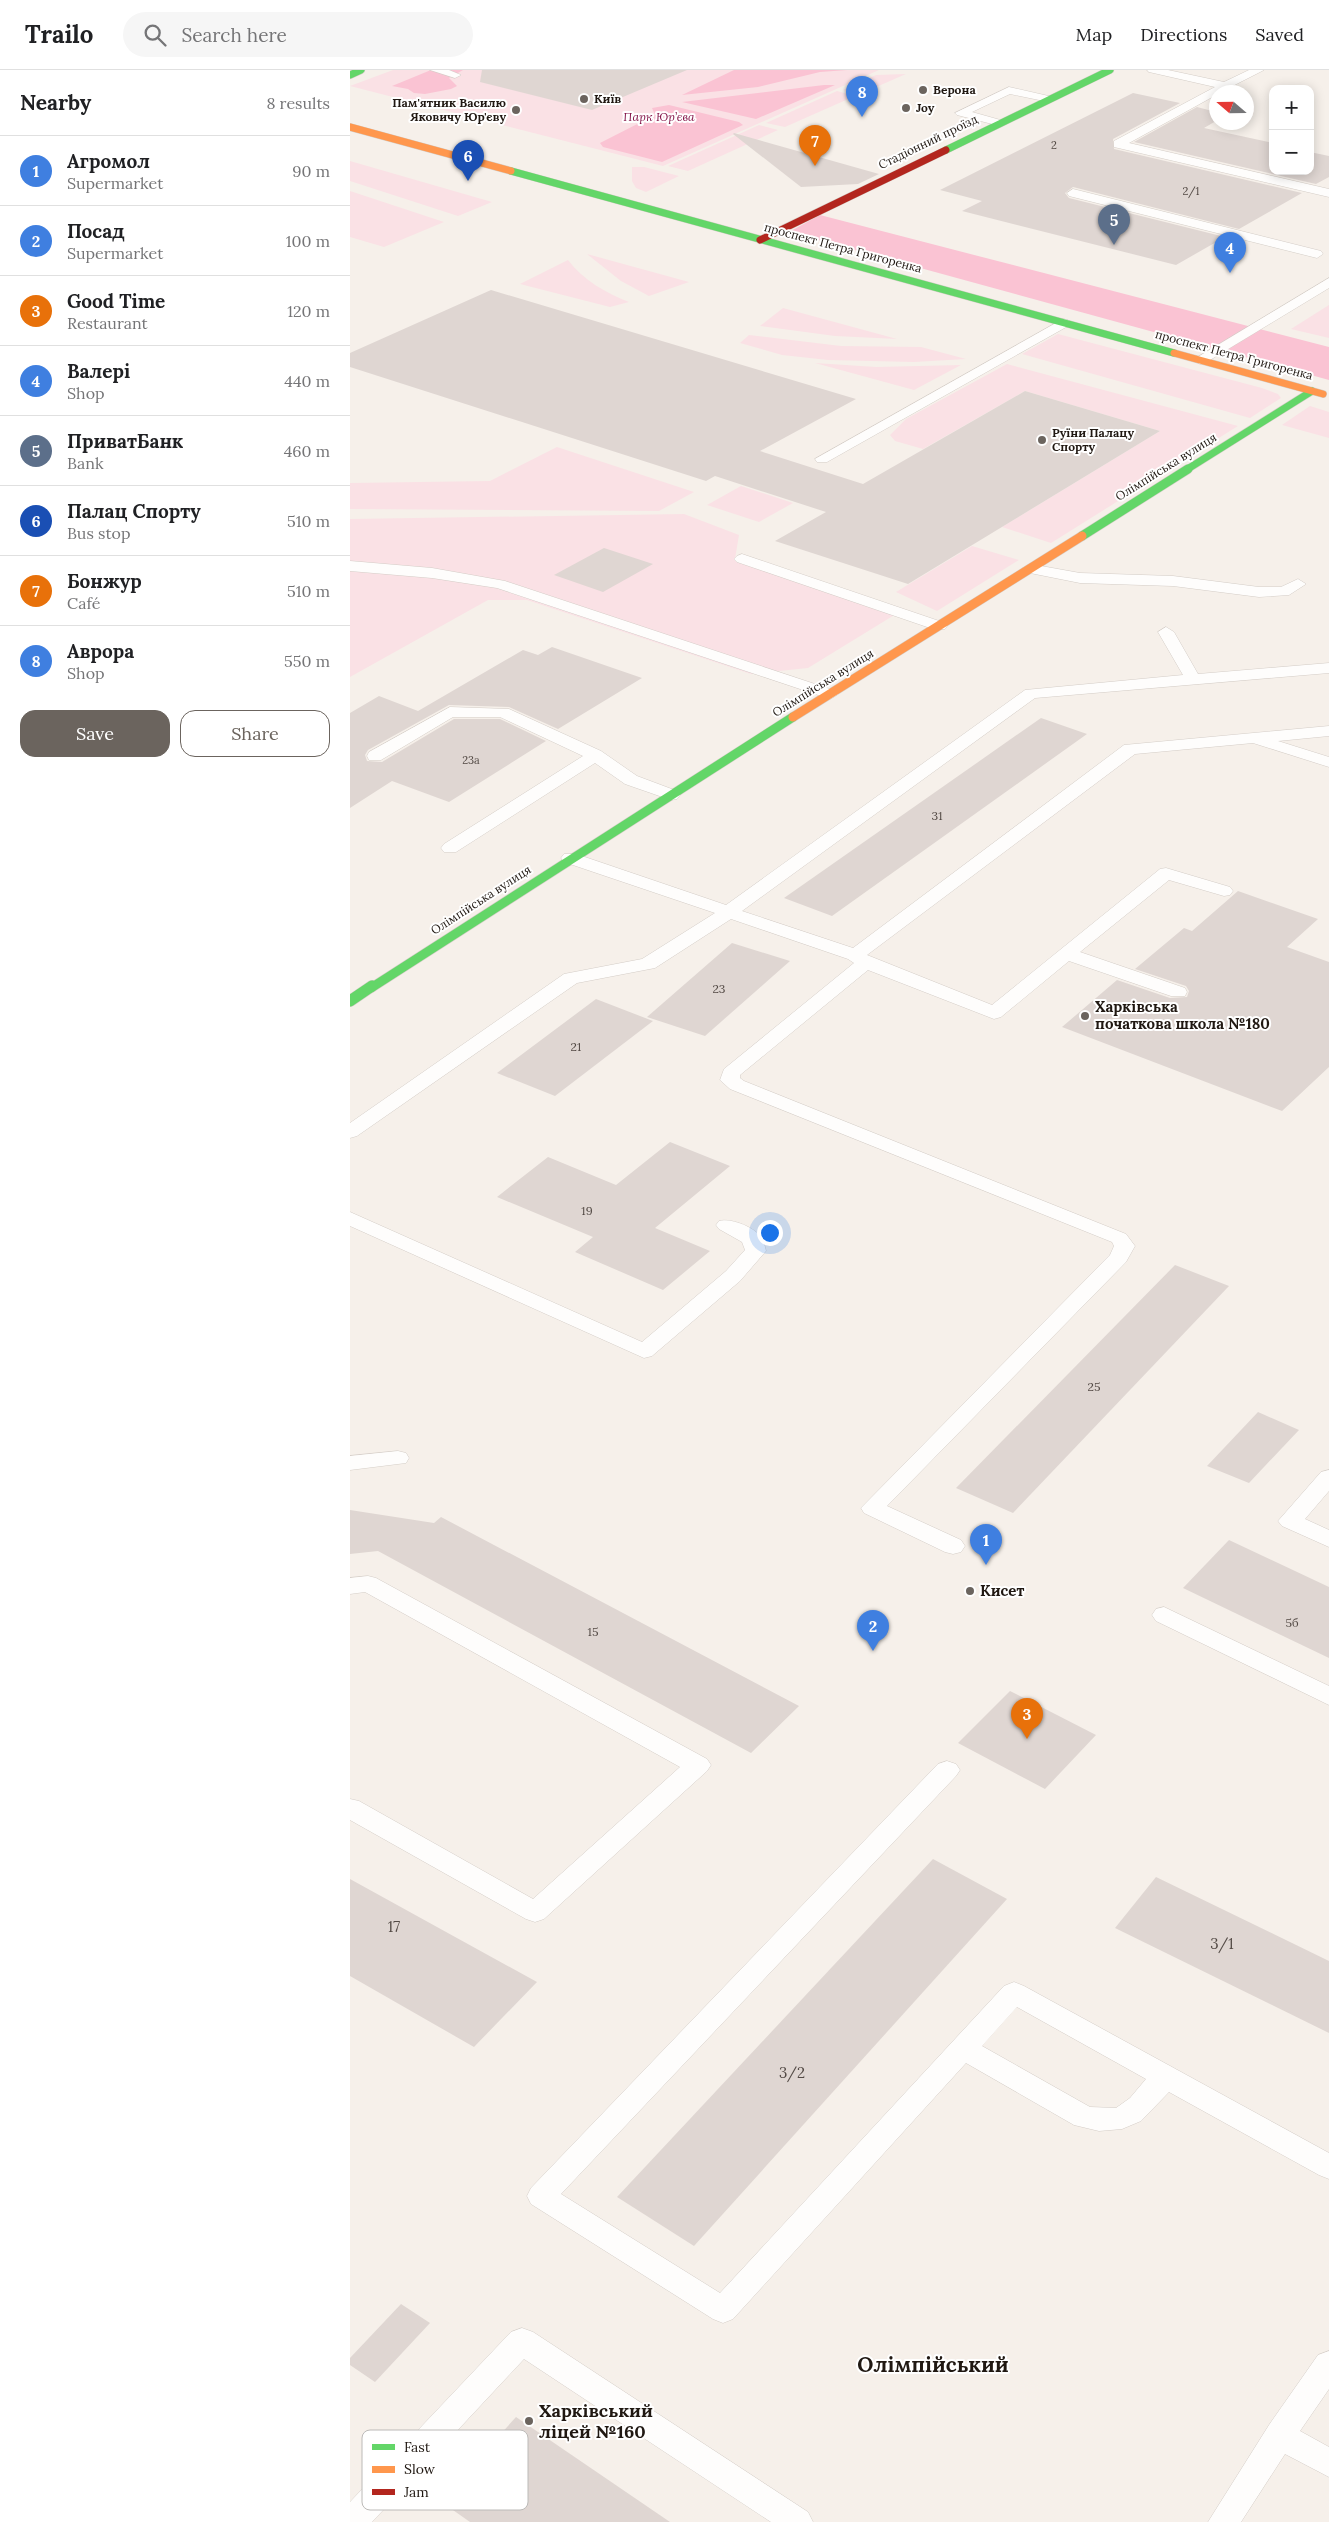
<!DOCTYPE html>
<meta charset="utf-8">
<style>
:root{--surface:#fff;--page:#f6f6f6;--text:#202124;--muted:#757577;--line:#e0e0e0;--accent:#6b645e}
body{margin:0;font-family:Lora,serif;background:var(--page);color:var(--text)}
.controls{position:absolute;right:15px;top:15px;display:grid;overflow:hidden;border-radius:10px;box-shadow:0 2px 12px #0003}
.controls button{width:45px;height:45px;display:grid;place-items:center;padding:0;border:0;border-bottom:1px solid var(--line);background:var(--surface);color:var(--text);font:25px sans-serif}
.compass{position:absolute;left:859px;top:15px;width:45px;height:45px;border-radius:50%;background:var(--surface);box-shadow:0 2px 12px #0003;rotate:290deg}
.you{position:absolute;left:419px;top:1162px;width:18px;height:18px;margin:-12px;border:4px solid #fff;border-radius:50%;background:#1a73e8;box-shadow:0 0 0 8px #1a73e833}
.badge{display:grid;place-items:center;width:32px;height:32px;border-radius:50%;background:var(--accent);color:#fff;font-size:16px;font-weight:700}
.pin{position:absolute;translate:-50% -41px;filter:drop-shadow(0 1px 2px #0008)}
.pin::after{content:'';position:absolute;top:26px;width:18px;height:15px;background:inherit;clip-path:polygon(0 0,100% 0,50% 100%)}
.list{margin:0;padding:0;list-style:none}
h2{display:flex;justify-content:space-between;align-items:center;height:65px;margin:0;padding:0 20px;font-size:21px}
h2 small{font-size:16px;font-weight:400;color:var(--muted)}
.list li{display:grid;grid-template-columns:32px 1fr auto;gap:15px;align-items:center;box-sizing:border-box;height:70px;padding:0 20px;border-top:1px solid var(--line)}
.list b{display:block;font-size:19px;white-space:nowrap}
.list p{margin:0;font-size:16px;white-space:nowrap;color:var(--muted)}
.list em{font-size:16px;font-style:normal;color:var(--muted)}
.actions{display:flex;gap:10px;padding:15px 20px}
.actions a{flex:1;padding:11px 0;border:1px solid var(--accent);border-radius:15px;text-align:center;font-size:18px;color:var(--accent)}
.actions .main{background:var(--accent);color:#fff}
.icon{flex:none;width:28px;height:28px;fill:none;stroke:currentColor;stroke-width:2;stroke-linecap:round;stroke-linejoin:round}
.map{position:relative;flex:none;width:979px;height:2452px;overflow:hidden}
header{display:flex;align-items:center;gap:30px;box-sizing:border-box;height:70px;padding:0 25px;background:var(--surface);border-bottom:1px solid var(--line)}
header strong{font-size:24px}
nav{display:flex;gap:28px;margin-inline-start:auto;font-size:18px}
.search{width:350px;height:45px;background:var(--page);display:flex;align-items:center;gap:12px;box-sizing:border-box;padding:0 18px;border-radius:28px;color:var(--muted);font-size:19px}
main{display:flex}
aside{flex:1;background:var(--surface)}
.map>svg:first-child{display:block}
</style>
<header>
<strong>Trailo</strong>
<div class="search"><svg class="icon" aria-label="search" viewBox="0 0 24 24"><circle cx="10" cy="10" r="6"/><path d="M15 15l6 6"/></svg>Search here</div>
<nav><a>Map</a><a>Directions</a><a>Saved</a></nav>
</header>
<main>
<aside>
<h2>Nearby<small>8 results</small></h2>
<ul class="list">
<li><span class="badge" style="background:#3f7fe0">1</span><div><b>Агромол</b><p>Supermarket</p></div><em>90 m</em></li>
<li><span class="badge" style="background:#3f7fe0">2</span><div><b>Посад</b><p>Supermarket</p></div><em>100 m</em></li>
<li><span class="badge" style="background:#e8710a">3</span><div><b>Good Time</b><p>Restaurant</p></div><em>120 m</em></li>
<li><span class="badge" style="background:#3f7fe0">4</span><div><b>Валері</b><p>Shop</p></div><em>440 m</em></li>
<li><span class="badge" style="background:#5c6f8a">5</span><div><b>ПриватБанк</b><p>Bank</p></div><em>460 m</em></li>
<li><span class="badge" style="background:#1a4fb4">6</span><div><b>Палац Спорту</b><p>Bus stop</p></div><em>510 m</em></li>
<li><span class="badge" style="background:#e8710a">7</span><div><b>Бонжур</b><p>Café</p></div><em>510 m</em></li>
<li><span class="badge" style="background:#3f7fe0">8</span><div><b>Аврора</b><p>Shop</p></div><em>550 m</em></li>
</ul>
<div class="actions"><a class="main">Save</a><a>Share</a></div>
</aside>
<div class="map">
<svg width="979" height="2452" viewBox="0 0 979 2452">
<rect width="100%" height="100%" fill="#f6f0ea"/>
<g fill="#fae1e5">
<polygon points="43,0 529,0 313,96 0,16"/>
<polygon points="556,4 510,24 493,20 526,5"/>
<polygon points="487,21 505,26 435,57 416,53"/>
<polygon points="409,55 428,60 338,101 318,96"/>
<polygon points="0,91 142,132 108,146 0,111"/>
<polygon points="282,97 294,97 329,106 296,122 286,118 282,111"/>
<polygon points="0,121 94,152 34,177 0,167"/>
<polygon points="237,184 339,212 299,226 271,211"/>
<path d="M218 190C233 210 256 223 279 232L260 237 170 214Z"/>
<polygon points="979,235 979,268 941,259"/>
<polygon points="433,238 547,269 485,266 410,256"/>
<polygon points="708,264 912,318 928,324 931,328 900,348 672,284"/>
<polygon points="399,265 491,276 571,277 616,289 564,292 478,290 432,285 390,273"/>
<polygon points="465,293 526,297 611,295 564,320"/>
<polygon points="657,294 888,356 701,473 652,457 810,361 675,321 573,379 545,371 540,365 556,349"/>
<polygon points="960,336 979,342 979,368 932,355"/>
<polygon points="207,377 344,422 309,441 0,439 0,413 140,411"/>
<polygon points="391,416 443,433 409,452 357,435"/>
<polygon points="334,444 389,465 385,489 546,544 458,598 401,604 177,530 138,530 0,607 0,449"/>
<polygon points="622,476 669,490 587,541 546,522"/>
</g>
<g fill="#fac3d3">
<polygon points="81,0 113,0 99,8 107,16 101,19 75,24 64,23 58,19 42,16"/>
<polygon points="384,0 497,0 470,2 408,17 332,25"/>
<polygon points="474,15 485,15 406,49 332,32"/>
<polygon points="319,35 389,52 393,55 312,92 253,77 250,73 305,45 302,38"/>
<polygon points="470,145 979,277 979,310 439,162"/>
</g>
<g fill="#dfd6d2">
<polygon points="132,0 337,0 242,40 130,12"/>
<polygon points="783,23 830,33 763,69 764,79 952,123 889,159 723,117 715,123 719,128 875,167 826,195 612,141 632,131 590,120"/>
<polygon points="847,37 866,42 866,51 854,58 923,73 923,101 960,101 960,82 979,86 979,107 966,114 784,72"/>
<polygon points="384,63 529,104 508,114 451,117 383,64"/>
<polygon points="141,220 506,329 410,381 513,414 675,321 810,361 558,514 425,471 476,442 365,406 356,411 0,297 0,283"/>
<polygon points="254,478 303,494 253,522 204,505"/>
<polygon points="202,577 292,608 208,659 159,637 99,635 18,680 15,685 17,691 32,692 104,649 150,649 196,671 99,732 42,711 0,738 0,643 29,626 68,641 173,580 188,585"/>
<polygon points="691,648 737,664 482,846 434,828"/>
<polygon points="888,821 968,849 937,877 979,892 979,997 932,1041 712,957 767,910 820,928 837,927 839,921 836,916 785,899 834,858 842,861"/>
<polygon points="382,873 440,891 355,966 297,947"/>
<polygon points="246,929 303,951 205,1026 147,1003"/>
<polygon points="320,1072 380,1096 305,1158 360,1181 313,1220 225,1182 243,1167 147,1127 198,1087 266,1115"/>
<polygon points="825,1195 879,1216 663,1443 606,1418"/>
<polygon points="908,1342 949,1360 899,1413 857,1396"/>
<polygon points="0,1440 84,1453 91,1447 449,1636 401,1683 28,1481 0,1484"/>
<polygon points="879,1470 979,1517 979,1588 833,1518"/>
<polygon points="660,1621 746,1665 695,1719 608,1673"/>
<polygon points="583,1789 657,1829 344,2176 267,2127"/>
<polygon points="806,1807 979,1891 979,1963 765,1858"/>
<polygon points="0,1809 187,1912 124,1977 0,1906"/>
<polygon points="51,2234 80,2253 25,2312 0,2295 0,2288"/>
<polygon points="166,2347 320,2452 120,2452 90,2431"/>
</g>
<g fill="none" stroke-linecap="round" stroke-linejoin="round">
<g stroke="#d4cdc7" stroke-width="1">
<g id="lane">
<polygon points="80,0 99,0 111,5 105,8"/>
<polygon points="797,0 818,0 874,12 899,0 914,0 871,22 866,22 866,25 779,73 979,119 979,127 764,77 764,71 865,17 799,2"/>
<polygon points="659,17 703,27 705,29 699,32 660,24 622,42 654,51 654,55 650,56 607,45 605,43"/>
<polygon points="723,119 971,181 973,184 967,188 719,126 717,123"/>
<polygon points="979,208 979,218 855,293 850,294 843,290"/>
<polygon points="713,249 718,250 720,253 718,256 477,392 467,392 465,389"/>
<polygon points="392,484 595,553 597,556 595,559 583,559 387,492 384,489 387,486"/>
<polygon points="0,491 82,498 155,511 486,621 488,624 480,629 147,518 82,508 0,501"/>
<polygon points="680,494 730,503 823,506 909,517 931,517 948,509 956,514 939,525 909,527 823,516 730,513 675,502 672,499"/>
<polygon points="816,557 824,562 848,604 979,593 979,603 685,628 392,841 503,878 774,675 979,656 979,666 928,671 979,687 979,697 903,673 785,684 517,885 642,935 810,799 816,798 880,817 883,821 880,825 874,826 819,810 730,882 835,918 837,922 835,926 821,926 719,891 651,947 644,949 518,900 390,1005 390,1008 394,1011 776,1164 785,1176 776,1192 537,1436 611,1470 615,1476 611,1482 603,1484 595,1482 514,1443 511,1438 760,1185 764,1176 762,1172 380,1019 370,1010 374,999 504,893 498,889 381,849 305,898 227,913 7,1066 0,1068 0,1053 214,904 292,889 365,843 214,792 211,788 214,784 226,784 376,835 675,620 833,605 808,562"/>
<polygon points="100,637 159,639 251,681 287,706 327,721 330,725 327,729 321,730 275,714 245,693 106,782 94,782 91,778 94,774 233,686 150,647 103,647 31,690 19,690 17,686 19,682"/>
<path d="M0 1142 292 1272 376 1201 395 1180 392 1172 369 1159 366 1155 369 1151C380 1148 402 1156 410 1166 413 1170 415 1176 416 1181L390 1211 302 1286 294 1288 0 1156Z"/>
<polygon points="48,1381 56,1383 59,1388 56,1393 0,1400 0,1386"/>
<polygon points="979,1400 979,1421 955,1449 979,1460 979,1477 932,1456 928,1451 971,1402"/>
<polygon points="18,1506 26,1508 357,1689 361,1695 357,1701 194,1849 185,1852 176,1849 0,1750 0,1729 9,1731 183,1829 330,1697 15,1522 0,1524 0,1508"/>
<polygon points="814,1537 979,1616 979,1635 806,1551 802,1545 806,1539"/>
<path d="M597 1691 606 1694 610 1700 606 1706 211 2124 370 2223 654 1916 664 1912 674 1916 979 2083V2109L969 2105 819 2022 791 2051 772 2059 749 2061 724 2055 616 1993 383 2249 373 2253 363 2249 181 2134 177 2126 181 2118 588 1694ZM667 1937 796 2009 780 2028 766 2038 740 2037 632 1976Z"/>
<polygon points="172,2258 183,2262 458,2442 463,2452 421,2452 174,2289 22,2452 0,2452 0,2432 161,2262"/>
<polygon points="979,2281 979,2319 950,2361 979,2377 979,2407 935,2384 891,2452 858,2452 919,2355 968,2285"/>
</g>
</g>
<g stroke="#d4cdc7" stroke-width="8">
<g id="fast-far2">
<polyline points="0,5 11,0"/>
<polyline points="596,80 760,0"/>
<polyline points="161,101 824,283"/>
<polyline points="836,400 962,321"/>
</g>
</g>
<g stroke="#d4cdc7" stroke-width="10">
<g id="fast-far1">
<polyline points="732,466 838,399"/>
<polyline points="21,918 443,647"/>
</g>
</g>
<g stroke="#d4cdc7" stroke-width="12">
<polyline id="fast" points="0,931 22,916"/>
</g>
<g stroke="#d4cdc7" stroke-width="8">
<g id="slow-far1">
<polyline points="0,57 161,101"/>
<polyline points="824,283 973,324"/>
</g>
</g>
<g stroke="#d4cdc7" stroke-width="10">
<polyline id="slow" points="443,647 732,466"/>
</g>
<g stroke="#d4cdc7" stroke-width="8">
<polyline id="jam" points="410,170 596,80"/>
</g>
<use href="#lane" fill="#fefdfc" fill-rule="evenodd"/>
<use href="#fast-far2" stroke="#63d668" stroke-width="7"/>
<use href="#fast-far1" stroke="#63d668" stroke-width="9"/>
<use href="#fast" stroke="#63d668" stroke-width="11"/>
<use href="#slow-far1" stroke="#ff974d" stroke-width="7"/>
<use href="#slow" stroke="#ff974d" stroke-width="9"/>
<use href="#jam" stroke="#b3261e" stroke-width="7"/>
</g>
<g fill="#6b645e" stroke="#fff" stroke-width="2">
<circle cx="573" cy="20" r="5"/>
<circle cx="234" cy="29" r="5"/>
<circle cx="556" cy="38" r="5"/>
<circle cx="166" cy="40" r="5"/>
<circle cx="692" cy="370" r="5"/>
<circle cx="735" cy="946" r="5"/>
<circle cx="620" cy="1521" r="5"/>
<circle cx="179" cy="2351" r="5"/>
</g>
<g text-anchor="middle" stroke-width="4" stroke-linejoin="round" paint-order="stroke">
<g font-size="11" fill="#534a45">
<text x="704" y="79">2</text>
<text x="841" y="125">2/1</text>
<text x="121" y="694">23а</text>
</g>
<g font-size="12" font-weight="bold" fill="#201812" stroke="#fff" text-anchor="start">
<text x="583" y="24">Верона</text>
<text x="244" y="33">Київ</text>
<text x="156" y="37" text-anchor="end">Пам'ятник Василю<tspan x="156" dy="14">Яковичу Юр'єву</tspan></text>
<text x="566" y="42">Joy</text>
<text x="702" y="367">Руїни Палацу<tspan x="702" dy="14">Спорту</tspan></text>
</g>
<g font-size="12" font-style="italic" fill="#85174b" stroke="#fff">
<text x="309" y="51">Парк Юр’єва</text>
</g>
<g font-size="12" fill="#201812" stroke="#fff">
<text transform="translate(578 72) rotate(-26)" y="4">Стадіонний проїзд</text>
<text transform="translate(493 178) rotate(15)" y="4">проспект Петра Григоренка</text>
<text transform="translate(884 285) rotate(15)" y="4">проспект Петра Григоренка</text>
<text transform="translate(816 397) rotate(-32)" y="4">Олімпійська вулиця</text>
<text transform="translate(473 613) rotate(-32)" y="4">Олімпійська вулиця</text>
<text transform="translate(131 830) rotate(-33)" y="4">Олімпійська вулиця</text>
</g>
<g font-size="12" fill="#534a45">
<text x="587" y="750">31</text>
<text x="369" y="923">23</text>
<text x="226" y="981">21</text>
<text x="237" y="1145">19</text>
<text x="744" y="1321">25</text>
<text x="942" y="1557">5б</text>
<text x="243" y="1566">15</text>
</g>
<g font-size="15" font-weight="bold" fill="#201812" stroke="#fff" text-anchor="start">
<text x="745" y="942">Харківська<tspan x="745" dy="17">початкова школа №180</tspan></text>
<text x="630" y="1526">Кисет</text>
</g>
<g font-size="15" fill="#534a45">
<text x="44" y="1862">17</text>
<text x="872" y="1879">3/1</text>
<text x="442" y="2008">3/2</text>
</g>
<g font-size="18" font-weight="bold" fill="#201812" stroke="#fff" text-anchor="start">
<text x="189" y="2347">Харківський<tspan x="189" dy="21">ліцей №160</tspan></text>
</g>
<g font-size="21" font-weight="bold" fill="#201812" stroke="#fff">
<text x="583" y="2302">Олімпійський</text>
</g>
</g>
<rect x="12" y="2360" width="166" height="80" rx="8" fill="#fff" stroke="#bcbab8" stroke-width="1"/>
<rect x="22" y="2374" width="23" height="6" fill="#63d668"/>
<rect x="22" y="2396" width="23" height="7" fill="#ff974d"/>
<rect x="22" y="2419" width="23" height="6" fill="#b3261e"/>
<g font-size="14" fill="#201812">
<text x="54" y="2382">Fast</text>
<text x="54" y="2404">Slow</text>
<text x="54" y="2427">Jam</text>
</g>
</svg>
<div class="controls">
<button>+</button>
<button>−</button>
</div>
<svg class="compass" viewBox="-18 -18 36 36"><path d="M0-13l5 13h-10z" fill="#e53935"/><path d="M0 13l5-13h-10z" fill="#757577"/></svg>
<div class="you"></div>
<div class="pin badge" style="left:636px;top:1495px;background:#3f7fe0">1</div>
<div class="pin badge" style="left:523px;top:1581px;background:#3f7fe0">2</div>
<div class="pin badge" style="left:677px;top:1669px;background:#e8710a">3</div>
<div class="pin badge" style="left:880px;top:203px;background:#3f7fe0">4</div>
<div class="pin badge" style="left:764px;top:175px;background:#5c6f8a">5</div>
<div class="pin badge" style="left:118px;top:111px;background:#1a4fb4">6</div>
<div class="pin badge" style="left:465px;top:96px;background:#e8710a">7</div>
<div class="pin badge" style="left:512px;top:47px;background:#3f7fe0">8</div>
</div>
</main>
